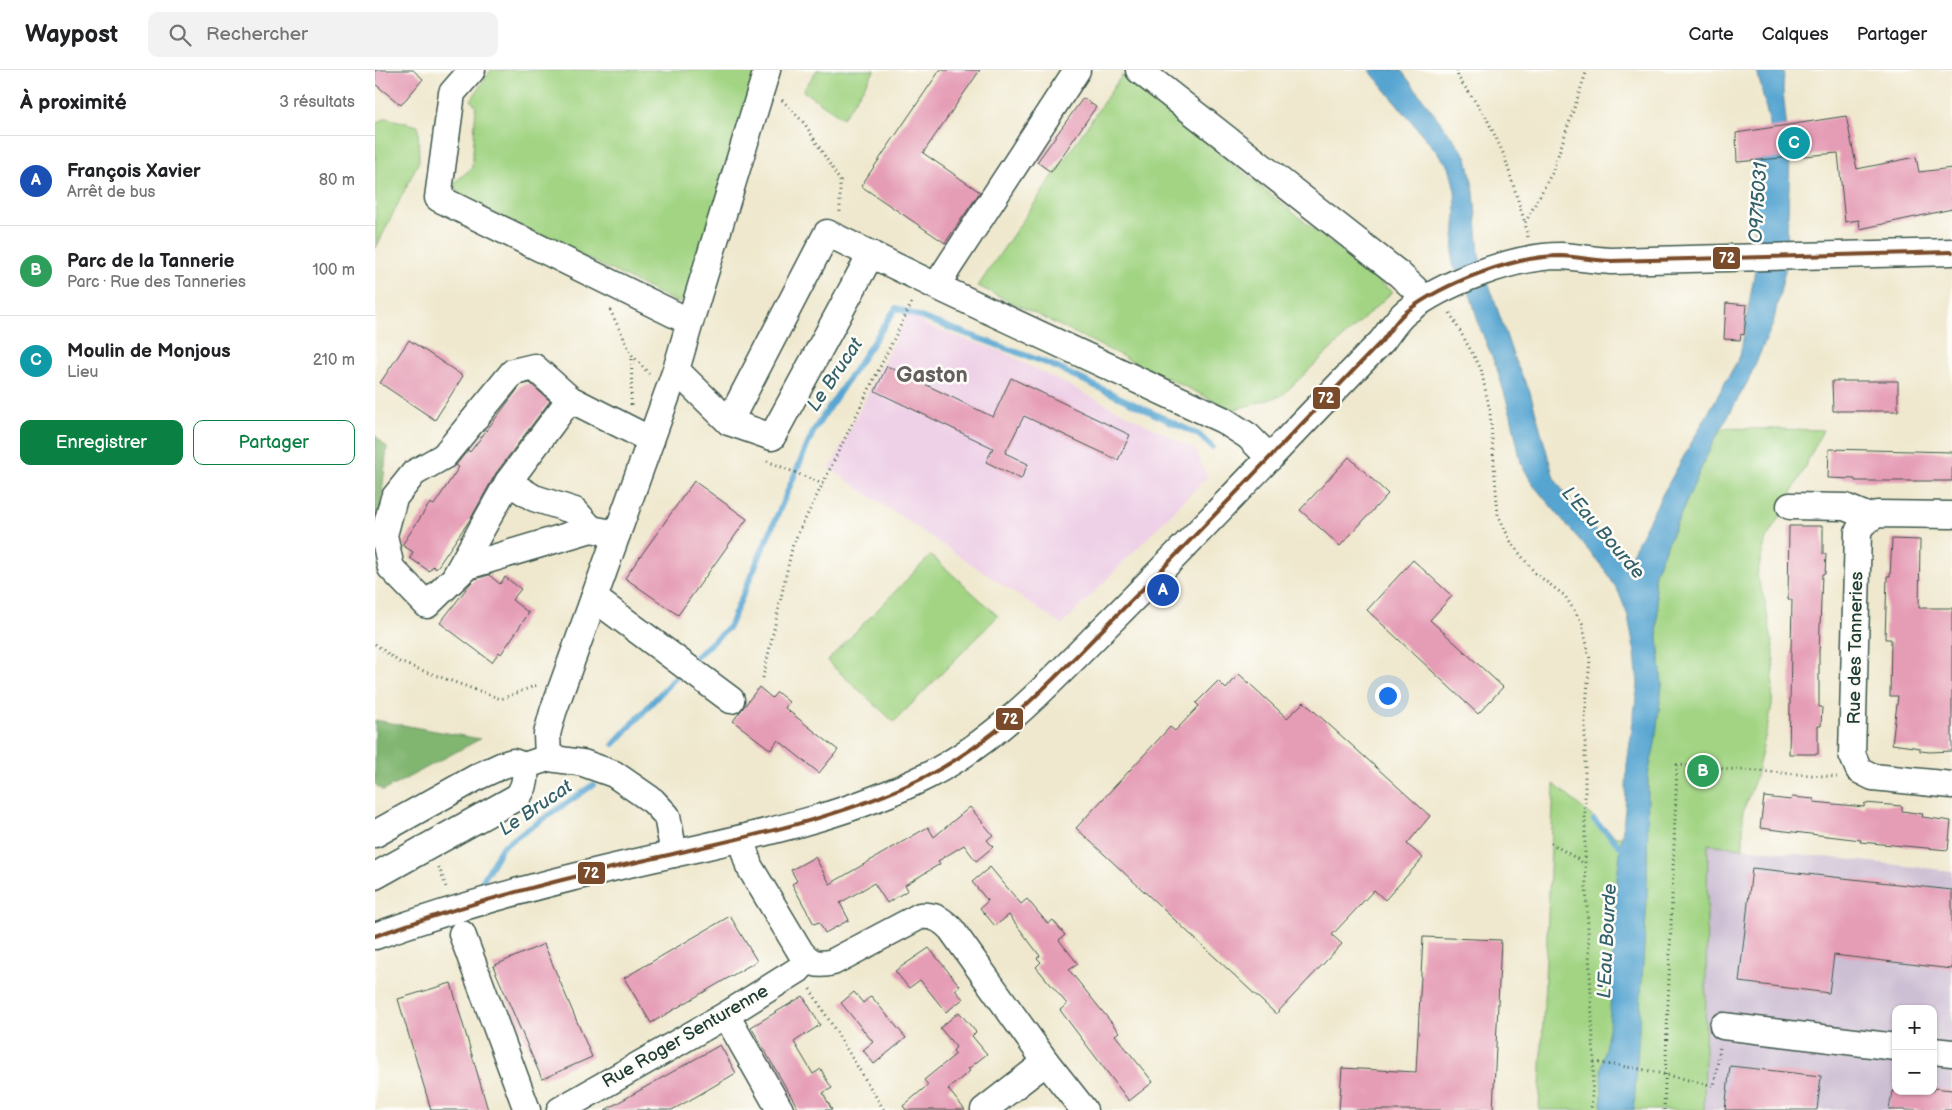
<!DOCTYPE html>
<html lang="fr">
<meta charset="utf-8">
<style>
:root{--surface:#fff;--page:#f2f2f2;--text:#202124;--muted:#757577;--line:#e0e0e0;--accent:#0b8043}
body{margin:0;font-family:"Balsamiq Sans",sans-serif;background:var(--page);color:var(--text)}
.controls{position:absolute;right:15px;bottom:15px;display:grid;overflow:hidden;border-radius:10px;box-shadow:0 1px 4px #0004}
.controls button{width:45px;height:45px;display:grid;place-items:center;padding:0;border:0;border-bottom:1px solid var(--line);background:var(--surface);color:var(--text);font:25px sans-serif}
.you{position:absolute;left:1012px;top:625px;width:18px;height:18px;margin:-12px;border:4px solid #fff;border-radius:50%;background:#1a73e8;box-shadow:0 0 0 8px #1a73e833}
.badge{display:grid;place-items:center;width:32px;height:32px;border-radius:50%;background:var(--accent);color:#fff;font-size:16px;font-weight:700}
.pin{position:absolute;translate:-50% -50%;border:2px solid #fff;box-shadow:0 1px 5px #0006}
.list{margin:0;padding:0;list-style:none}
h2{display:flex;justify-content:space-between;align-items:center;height:65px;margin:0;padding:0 20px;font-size:21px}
h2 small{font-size:16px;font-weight:400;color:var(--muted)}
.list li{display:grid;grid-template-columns:32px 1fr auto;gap:15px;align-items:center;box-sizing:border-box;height:90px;padding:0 20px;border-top:1px solid var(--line)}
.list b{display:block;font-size:19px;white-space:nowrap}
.list p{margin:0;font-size:16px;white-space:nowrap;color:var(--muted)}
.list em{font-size:16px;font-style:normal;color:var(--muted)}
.actions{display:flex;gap:10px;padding:15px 20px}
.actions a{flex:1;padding:11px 0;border:1px solid var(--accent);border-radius:10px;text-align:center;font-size:18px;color:var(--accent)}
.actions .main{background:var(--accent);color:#fff}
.icon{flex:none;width:28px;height:28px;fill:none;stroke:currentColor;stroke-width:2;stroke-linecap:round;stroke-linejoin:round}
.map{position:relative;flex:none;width:1577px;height:1040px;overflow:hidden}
header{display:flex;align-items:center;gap:30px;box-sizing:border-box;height:70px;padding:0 25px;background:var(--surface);border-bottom:1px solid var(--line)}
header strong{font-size:24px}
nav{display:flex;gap:28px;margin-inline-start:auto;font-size:18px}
.search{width:350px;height:45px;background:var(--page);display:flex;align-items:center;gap:12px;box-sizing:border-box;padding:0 18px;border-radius:10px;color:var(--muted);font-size:19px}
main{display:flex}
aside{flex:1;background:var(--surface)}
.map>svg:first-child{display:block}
</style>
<header>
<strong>Waypost</strong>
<div class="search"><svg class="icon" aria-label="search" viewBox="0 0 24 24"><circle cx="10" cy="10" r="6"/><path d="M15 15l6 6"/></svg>Rechercher</div>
<nav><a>Carte</a><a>Calques</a><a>Partager</a></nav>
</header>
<main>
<aside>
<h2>À proximité<small>3 résultats</small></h2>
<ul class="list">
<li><span class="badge" style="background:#1a4fb4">A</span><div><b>François Xavier</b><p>Arrêt de bus</p></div><em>80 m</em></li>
<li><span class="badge" style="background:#2e9e5b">B</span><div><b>Parc de la Tannerie</b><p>Parc · Rue des Tanneries</p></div><em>100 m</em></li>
<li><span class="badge" style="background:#0f9aa8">C</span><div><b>Moulin de Monjous</b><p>Lieu</p></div><em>210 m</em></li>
</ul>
<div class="actions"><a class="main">Enregistrer</a><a>Partager</a></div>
</aside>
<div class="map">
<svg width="1577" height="1040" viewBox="0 0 1577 1040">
<rect width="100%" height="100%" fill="#fdfcf7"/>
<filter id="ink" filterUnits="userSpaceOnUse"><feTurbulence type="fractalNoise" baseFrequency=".02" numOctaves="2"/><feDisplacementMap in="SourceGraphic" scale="10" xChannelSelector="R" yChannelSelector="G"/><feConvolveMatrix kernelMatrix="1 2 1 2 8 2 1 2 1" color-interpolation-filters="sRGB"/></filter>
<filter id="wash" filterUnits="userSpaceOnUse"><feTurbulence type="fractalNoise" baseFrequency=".0096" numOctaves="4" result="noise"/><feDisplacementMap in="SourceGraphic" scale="20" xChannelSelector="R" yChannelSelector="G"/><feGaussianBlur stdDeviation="1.12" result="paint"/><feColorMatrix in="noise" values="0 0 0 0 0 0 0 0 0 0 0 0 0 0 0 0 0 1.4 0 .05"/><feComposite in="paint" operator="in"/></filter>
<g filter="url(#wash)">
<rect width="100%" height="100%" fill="#efe8ce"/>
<polygon fill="#eed0e7" points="533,243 553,256 627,282 820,379 832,407 687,555 455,399"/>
<path fill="#ccbed3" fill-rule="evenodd" d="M1333 774 1577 801V1040H1329ZM1521 939H1558V1021H1521Z"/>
<g fill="#a2d483" stroke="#60885c">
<polygon points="116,0 384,0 316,225 304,233 84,126 79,113 97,98 101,36 96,30"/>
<polygon points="442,0 500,0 468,48 428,21"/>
<polygon points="747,5 1017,222 906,326 858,340 603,216"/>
<polygon points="11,48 43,56 44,91 1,178 0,54"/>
<polygon points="1347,358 1448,360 1408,441 1391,469 1382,505 1390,532 1399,582 1397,636 1381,707 1368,741 1368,778 1333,774 1329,1040 1164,1040 1179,714 1241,767 1272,768 1273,705 1287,615 1282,556 1283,538 1279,514 1280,502 1337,374"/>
<polygon points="556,485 623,546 519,652 452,591"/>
</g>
<g fill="#81b671" stroke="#507a52">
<polygon points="0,365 12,377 0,489"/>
<polygon points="0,650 105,669 8,721 0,714"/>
</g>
<polygon fill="#57a5d1" stroke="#3b7182" points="994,0 1026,0 1092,87 1099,122 1104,185 1140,291 1155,322 1179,408 1205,445 1253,491 1286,427 1365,286 1381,194 1377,94 1396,60 1382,0 1409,1 1408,21 1415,90 1411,196 1398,254 1372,313 1337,374 1280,502 1279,514 1283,538 1282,556 1287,615 1280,674 1273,705 1272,830 1259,1040 1227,1040 1226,998 1234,958 1242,808 1250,740 1252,695 1263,614 1260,583 1253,546 1244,523 1230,500 1158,415 1146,393 1136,345 1122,299 1105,258 1093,217 1077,195 1081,143 1080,120 1074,97"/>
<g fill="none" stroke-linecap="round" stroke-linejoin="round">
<g stroke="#57a5d1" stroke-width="6">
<polyline points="315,592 354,557 439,360 521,238 674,294 824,365 837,377"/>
<polyline points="239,674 306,601"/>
<polyline points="1219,750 1250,781"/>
<polyline points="107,812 127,777 218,715"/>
</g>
</g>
<g id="blocks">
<g fill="#e59cb5">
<polygon points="0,0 38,0 48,9 26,35 0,14"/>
<polygon points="565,0 605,0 548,83 605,122 570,173 486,116"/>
<polygon points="708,28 721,37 676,102 662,92"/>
<polygon points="1471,46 1482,99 1541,87 1544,102 1577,98 1577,139 1485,159 1484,150 1470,152 1463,83 1362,92 1361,63"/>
<polygon points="1351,233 1372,235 1369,265 1366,264 1365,270 1349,269"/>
<polygon points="34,270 88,306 60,350 5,313"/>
<polygon points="512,296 618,347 636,308 755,365 743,390 649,346 630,383 653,394 646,409 611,392 618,378 500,321"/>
<polygon points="1457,311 1523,311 1523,341 1458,341"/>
<polygon points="155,313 175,331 121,403 96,448 61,499 58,496 54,501 35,488 38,482 27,475 55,433 59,435 84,397 81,395 93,380 95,382 146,315"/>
<polygon points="1454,379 1577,382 1577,411 1480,411 1480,409 1453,408"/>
<polygon points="974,387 1013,424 965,476 925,440"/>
<polygon points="319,411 372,449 303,545 250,508"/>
<polygon points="1414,456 1448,456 1448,484 1451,484 1450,504 1447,504 1444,583 1444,637 1447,637 1446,656 1443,656 1443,684 1414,684 1417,530 1413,530"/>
<polygon points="1517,469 1545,470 1544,538 1577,538 1577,681 1555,682 1545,681 1545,678 1517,674 1523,626 1515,626 1516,569 1510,569 1512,506 1515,506"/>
<polygon points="1038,490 1077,526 1055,550 1128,617 1103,644 992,540"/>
<polygon points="114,505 125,514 130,507 146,519 137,530 154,543 126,584 124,582 117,592 65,553 95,514 100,509"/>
<polygon points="864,604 912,648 929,632 1055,746 1032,774 1048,788 1010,830 999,820 957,865 967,874 901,944 701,758 795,657 800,661 824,636 821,633 843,611 851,619"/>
<polygon points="384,617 397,628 402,622 414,632 410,638 463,680 444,703 403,670 396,680 358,651"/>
<polygon points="1389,727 1416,730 1417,727 1439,729 1439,732 1489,737 1490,733 1527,736 1527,741 1548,744 1547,747 1576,751 1573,780 1485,772 1486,770 1385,758"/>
<polygon points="595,737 618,765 612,770 618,777 601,791 589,775 563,791 565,794 530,815 533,820 512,833 499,813 465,833 474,850 450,863 444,852 439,854 417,814 422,811 416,800 440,787 455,814 553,757 559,767"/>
<polygon points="615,797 646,834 652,829 673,854 678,850 690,865 684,870 703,894 694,900 744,962 740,965 778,1012 754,1031 685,940 692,934 661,897 666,892 662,888 665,886 634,845 620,856 605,838 613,831 597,812"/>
<polygon points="1377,798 1577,820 1577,899 1459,885 1454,923 1364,912"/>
<polygon points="355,846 382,891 276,953 249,908"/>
<polygon points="1048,867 1126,870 1118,1040 964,1040 967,998 1041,1002"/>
<polygon points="169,874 217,987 167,1009 118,896"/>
<polygon points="554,878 585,916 580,920 588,929 571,942 545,910 534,918 520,901"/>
<polygon points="76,913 113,1040 56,1040 23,929"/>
<polygon points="479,922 488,933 496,926 531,968 499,994 488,980 498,972 466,933"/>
<polygon points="428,926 445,955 419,972 438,1004 446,999 451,1009 457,1018 448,1023 457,1040 424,1040 376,957"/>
<polygon points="584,942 601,962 597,966 612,984 593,999 595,1001 573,1019 590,1040 531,1040 528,1036 553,1015 549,1010 581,984 578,981 581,977 565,958"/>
<polygon points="345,975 361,1003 322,1026 297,1040 230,1040"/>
<polygon points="1355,996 1446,1006 1442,1040 1350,1040"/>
<polygon points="1558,1018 1577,1020 1577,1040 1514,1040 1517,1021 1558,1021"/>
</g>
</g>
</g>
<g filter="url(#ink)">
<use href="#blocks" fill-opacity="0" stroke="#3e574b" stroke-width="1"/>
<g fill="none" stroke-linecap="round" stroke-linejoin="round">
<g stroke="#3e574b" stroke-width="29">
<g id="minor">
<polyline points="97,0 77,23 63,128 315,252 301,300 354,352 452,163 561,216 848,350 873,366 895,388"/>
<polyline points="764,0 1024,204 1041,220 1046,231"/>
<polyline points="561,216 702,0"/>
<polyline points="315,252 392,0"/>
<polyline points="354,352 397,367 496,184"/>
<polyline points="133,412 195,329"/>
<polyline points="1415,436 1470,437 1494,447"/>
<polyline points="1577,445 1502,444 1487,454 1483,462 1477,684 1484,700 1498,707 1577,715"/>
<polyline points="242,464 216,459 92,496 52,535 16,498 9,465 19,428 39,403 69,386 138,302 159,297 195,329 276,370"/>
<polyline points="81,505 133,412 159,428 200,441 216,459"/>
<polyline points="219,528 356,630"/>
<polyline points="173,688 172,664 178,642 301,300"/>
<polyline points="0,764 104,706 128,695 138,692 149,696 173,688 208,693 239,704 278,731 292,746 299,784"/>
<path d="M366 769 374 796 425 881C435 894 443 896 458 892L545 846C559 845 566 849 576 859L671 992 709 1040"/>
<path d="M0 806 142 727C150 718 152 708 149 696"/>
<polyline points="87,864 152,1040"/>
<path d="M0 866C97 831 198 806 298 784 384 764 473 746 552 706 625 669 680 607 737 550 828 459 916 364 1007 271 1014 262 1022 249 1031 242 1068 213 1139 186 1186 186 1202 187 1219 190 1236 191L1577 182"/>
<polyline points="351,945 405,1040"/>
<polyline points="1348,956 1521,977"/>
<polyline points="1558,981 1577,983"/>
<polyline points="185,1040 351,945 423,900 432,890"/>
<polyline points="609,1040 671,992"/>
</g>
</g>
<g stroke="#3e574b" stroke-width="3" stroke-dasharray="1 4" stroke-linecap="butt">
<polyline points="1082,0 1083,7 1111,47 1129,85 1150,153"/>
<polyline points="407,30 430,54 465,111 465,144"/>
<polyline points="1153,167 1150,153 1177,103 1212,0"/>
<polyline points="235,240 257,285 274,304"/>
<polyline points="1075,243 1106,299 1115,342 1123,445 1137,474 1160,503 1190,526 1207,553 1215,589 1210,647 1210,793 1219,992 1216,1040"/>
<polyline points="256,335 257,286"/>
<polyline points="392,391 448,414"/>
<polyline points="0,574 24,592 126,629 162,615"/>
<polyline points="388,608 418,474 538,230"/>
<polyline points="1176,773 1209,793"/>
<polyline points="64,797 71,817"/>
<polyline points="435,919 509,1040"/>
<polyline points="1219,992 1271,1000 1339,1016 1345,977"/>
<polyline points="1289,1040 1302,695 1462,707"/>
</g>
<use href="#minor" stroke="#fff" stroke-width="26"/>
<g stroke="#fdfcf7" stroke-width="8">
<path id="bus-1" d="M0 866C97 831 198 806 298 784 384 764 473 746 552 706 625 669 680 607 737 550 828 459 916 364 1007 271 1014 262 1022 249 1031 242 1068 213 1139 186 1186 186 1202 187 1219 190 1236 191L1577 182"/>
</g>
<use href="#bus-1" stroke="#7a4b2a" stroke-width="4"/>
</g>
</g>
<g text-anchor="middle" stroke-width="5" stroke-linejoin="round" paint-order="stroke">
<g font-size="18" fill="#1f3d34" stroke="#fdfcf7">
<text transform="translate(1480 578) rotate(-89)" y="6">Rue des Tanneries</text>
<text transform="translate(310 966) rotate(-30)" y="6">Rue Roger Senturenne</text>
</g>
<g font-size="19" font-style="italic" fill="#33616b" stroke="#fdfcf7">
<text transform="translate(1382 133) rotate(-86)" y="7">O9715031</text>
<text transform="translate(459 304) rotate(-56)" y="7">Le Brucat</text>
<text transform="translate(1229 462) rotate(49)" y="7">L'Eau Bourde</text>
<text transform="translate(160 737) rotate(-34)" y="7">Le Brucat</text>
<text transform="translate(1231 871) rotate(-87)" y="7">L'Eau Bourde</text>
</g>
<g font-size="22" font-weight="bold" fill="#645e61" stroke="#fdfcf7">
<text x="557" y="312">Gaston</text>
</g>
</g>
<g stroke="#fdfcf7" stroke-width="2">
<rect x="1337" y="176" width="29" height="24" rx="5" fill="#7a4b2a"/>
<rect x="937" y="316" width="29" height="24" rx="5" fill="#7a4b2a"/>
<rect x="620" y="637" width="29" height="24" rx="5" fill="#7a4b2a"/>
<rect x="202" y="791" width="29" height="24" rx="5" fill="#7a4b2a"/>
</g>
<g font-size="14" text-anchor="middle" font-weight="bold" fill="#fff">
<text x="1352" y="193">72</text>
<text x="951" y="333">72</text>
<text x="635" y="654">72</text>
<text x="216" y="808">72</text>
</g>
</svg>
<div class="controls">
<button>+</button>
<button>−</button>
</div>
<div class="you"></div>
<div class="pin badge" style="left:788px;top:520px;background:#1a4fb4">A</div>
<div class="pin badge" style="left:1328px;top:701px;background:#2e9e5b">B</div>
<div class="pin badge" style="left:1419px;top:73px;background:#0f9aa8">C</div>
</div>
</main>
